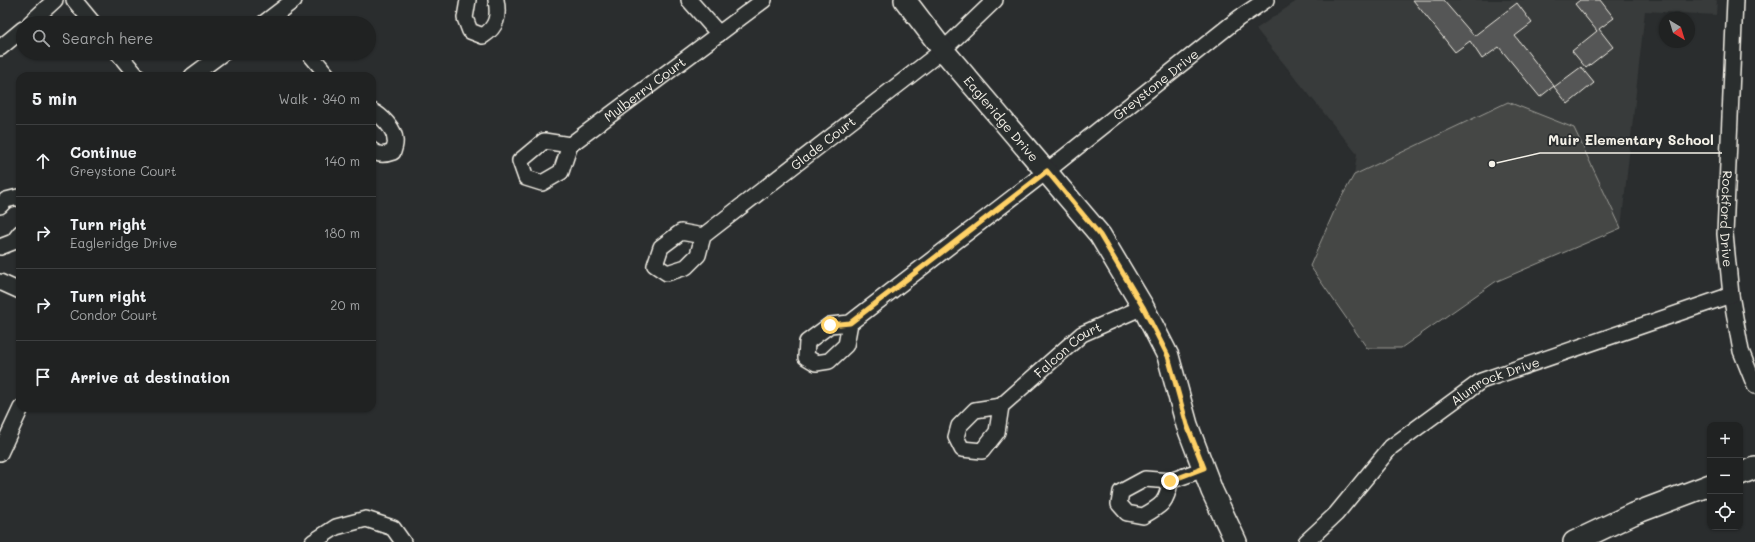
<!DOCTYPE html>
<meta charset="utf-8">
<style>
:root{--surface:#202222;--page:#2d2f2f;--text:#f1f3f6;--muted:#a2a4a5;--line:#3d3f40}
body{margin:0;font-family:Mali,sans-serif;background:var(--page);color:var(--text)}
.controls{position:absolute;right:12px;bottom:12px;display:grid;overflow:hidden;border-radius:8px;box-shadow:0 1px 3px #0004}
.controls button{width:36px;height:36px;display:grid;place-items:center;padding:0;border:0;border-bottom:1px solid var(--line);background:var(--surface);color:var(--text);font:20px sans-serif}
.compass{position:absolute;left:1659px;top:12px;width:36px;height:36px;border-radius:50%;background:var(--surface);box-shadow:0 1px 3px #0004;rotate:142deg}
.stop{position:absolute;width:12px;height:12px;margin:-9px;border:3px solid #ffd166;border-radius:50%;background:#fff}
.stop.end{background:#ffd166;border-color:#fff;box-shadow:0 1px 4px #0008}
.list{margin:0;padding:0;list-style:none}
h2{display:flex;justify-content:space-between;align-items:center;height:52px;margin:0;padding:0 16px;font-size:17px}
h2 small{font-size:13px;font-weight:400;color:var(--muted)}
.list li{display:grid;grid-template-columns:26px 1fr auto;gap:12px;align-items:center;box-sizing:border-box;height:72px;padding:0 16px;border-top:1px solid var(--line)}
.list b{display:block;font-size:15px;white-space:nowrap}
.list p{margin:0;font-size:13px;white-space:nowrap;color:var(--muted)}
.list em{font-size:13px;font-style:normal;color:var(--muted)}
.icon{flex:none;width:22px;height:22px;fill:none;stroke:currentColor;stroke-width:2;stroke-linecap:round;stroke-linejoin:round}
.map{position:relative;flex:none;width:1755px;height:542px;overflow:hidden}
.search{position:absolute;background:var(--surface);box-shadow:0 1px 3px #0004;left:16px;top:16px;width:360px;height:44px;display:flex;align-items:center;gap:10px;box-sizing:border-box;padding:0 14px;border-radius:22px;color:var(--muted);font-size:15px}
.panel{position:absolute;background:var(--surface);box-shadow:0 1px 3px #0004;left:16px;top:72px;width:360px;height:340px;border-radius:12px}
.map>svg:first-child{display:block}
</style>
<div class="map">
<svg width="1755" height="542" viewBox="0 0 1755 542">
<rect width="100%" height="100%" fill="#2a2d2e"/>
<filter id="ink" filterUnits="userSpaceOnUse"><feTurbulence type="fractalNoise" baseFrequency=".025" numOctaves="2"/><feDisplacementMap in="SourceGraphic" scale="8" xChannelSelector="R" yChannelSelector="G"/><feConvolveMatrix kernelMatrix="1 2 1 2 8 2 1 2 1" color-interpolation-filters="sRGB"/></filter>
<g filter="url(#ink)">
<polygon fill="#373a3a" points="1298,0 1717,0 1716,15 1645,11 1621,228 1495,282 1401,348 1367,348 1310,266 1336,207 1354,175 1357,154 1256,29"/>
<polygon fill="#444645" stroke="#9c9c96" points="1508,102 1574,128 1621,228 1495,282 1401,348 1367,348 1310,266 1336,207 1354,175"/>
<g fill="#555756" stroke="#f4f1e8">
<polygon points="1413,0 1443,0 1474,36 1517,3 1532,23 1515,36 1554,86 1540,97 1499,47 1482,59 1470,41 1455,52"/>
<polygon points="1580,0 1600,0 1614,18 1599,29 1613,47 1586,68 1572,51 1597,31 1575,4"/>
<polygon points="1581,67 1594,83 1568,104 1554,87"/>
</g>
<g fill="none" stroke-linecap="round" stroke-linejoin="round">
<g stroke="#f4f1e8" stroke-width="18">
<g id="street">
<polyline points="74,0 93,23"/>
<path d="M468 0 465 18 470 31 483 36C497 27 499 16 496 0"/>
<polyline points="689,0 719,34"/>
<path id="s1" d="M1735 0 1725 234 1731 295 1741 351 1755 386"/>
<polyline points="30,23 55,0"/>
<polyline points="264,23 294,0"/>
<polyline points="0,48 23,29"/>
<polyline points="118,53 137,76"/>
<polyline points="309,53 328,76"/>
<polyline points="192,76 223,53"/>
<path d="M372 111C381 115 395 129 395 140 396 143 394 149 393 152 385 155 378 156 372 150"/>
<path id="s2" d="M570 145 544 141 520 161 526 178 542 183 561 172 570 145 764 0"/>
<polyline points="0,206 6,200 18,197 20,199"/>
<path id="s3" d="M703 236 681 232 661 247 655 265 667 273 686 267 698 255 703 236 943 50 995 0"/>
<polyline points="0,247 13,242 20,233"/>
<polyline points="0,282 20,291"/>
<path id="s4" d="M850 323 846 345 829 361 816 363 806 357 807 342 830 325 850 323 1047 171 1239 18 1266 0"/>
<path id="s5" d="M1001 406 997 432 982 451 962 449 956 437 959 426 975 410 1001 406 1082 334 1143 307"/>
<polyline points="0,453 21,408"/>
<path d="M1170 481C1167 503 1161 506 1143 516L1127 513 1119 504 1121 492 1145 479 1170 481 1204 469"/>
<polyline points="313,542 336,527 366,519 393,528 403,542"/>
<path id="s6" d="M1306 542 1336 514 1391 447 1481 381 1731 295"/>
</g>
</g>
<g stroke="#f4f1e8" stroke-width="24">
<g id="secondary">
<path id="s7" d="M905 0 943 50 1100 235 1143 307 1168 356 1187 425 1212 491 1236 542"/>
<polyline points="1740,474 1755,468"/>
<polyline points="1574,542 1633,514 1710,485"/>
</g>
</g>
<use href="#street" stroke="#2a2d2e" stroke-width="15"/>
<use href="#secondary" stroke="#2a2d2e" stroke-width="21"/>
</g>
</g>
<g fill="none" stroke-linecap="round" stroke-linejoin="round" filter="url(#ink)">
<polyline stroke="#ffd166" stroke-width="5" points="830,325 850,323 1047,171 1100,235 1143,307 1168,356 1187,425 1204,468 1170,481"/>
</g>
<g text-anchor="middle" stroke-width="3.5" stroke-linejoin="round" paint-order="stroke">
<g font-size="13" fill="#f4f1e8" stroke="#2a2d2e">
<text dy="5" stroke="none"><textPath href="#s4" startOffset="522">Greystone Drive</textPath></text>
<text dy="5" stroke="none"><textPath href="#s2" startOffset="236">Mulberry Court</textPath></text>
<text dy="5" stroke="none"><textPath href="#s7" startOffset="153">Eagleridge Drive</textPath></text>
<text dy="5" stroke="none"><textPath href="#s3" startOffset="289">Glade Court</textPath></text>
<text dy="5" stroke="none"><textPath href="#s1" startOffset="219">Rockford Drive</textPath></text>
<text dy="5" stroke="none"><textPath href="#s5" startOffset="232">Falcon Court</textPath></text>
<text dy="5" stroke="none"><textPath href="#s6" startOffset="252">Alumrock Drive</textPath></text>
</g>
</g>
<path fill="none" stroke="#f4f1e8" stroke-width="1.5" d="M1492 164L1540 153H1722"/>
<circle fill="#f4f1e8" stroke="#2a2d2e" stroke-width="1.5" cx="1492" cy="164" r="4"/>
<g font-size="14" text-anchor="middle" font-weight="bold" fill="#f4f1e8" stroke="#2a2d2e" stroke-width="3.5" stroke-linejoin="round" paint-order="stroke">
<text x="1631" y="145">Muir Elementary School</text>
</g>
</svg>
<div class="controls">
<button>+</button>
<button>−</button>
<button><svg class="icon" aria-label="locate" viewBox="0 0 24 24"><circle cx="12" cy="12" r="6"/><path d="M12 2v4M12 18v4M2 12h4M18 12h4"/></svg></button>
</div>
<svg class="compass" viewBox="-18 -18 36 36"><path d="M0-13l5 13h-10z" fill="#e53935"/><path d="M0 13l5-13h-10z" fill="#a2a4a5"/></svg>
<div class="stop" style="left:830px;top:325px"></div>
<div class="stop end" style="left:1170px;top:481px"></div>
<div class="search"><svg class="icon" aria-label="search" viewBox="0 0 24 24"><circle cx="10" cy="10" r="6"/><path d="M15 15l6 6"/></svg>Search here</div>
<section class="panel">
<h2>5 min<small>Walk · 340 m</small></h2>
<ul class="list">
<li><svg class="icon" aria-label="ahead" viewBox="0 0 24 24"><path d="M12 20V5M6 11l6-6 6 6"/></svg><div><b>Continue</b><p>Greystone Court</p></div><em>140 m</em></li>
<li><svg class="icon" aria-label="right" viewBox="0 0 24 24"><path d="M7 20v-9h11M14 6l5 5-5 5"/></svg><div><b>Turn right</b><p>Eagleridge Drive</p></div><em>180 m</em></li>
<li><svg class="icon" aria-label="right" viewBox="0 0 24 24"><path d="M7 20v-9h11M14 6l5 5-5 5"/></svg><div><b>Turn right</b><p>Condor Court</p></div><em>20 m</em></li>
<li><svg class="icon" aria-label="arrive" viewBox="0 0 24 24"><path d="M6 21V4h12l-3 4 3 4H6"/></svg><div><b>Arrive at destination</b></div></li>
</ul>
</section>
</div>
